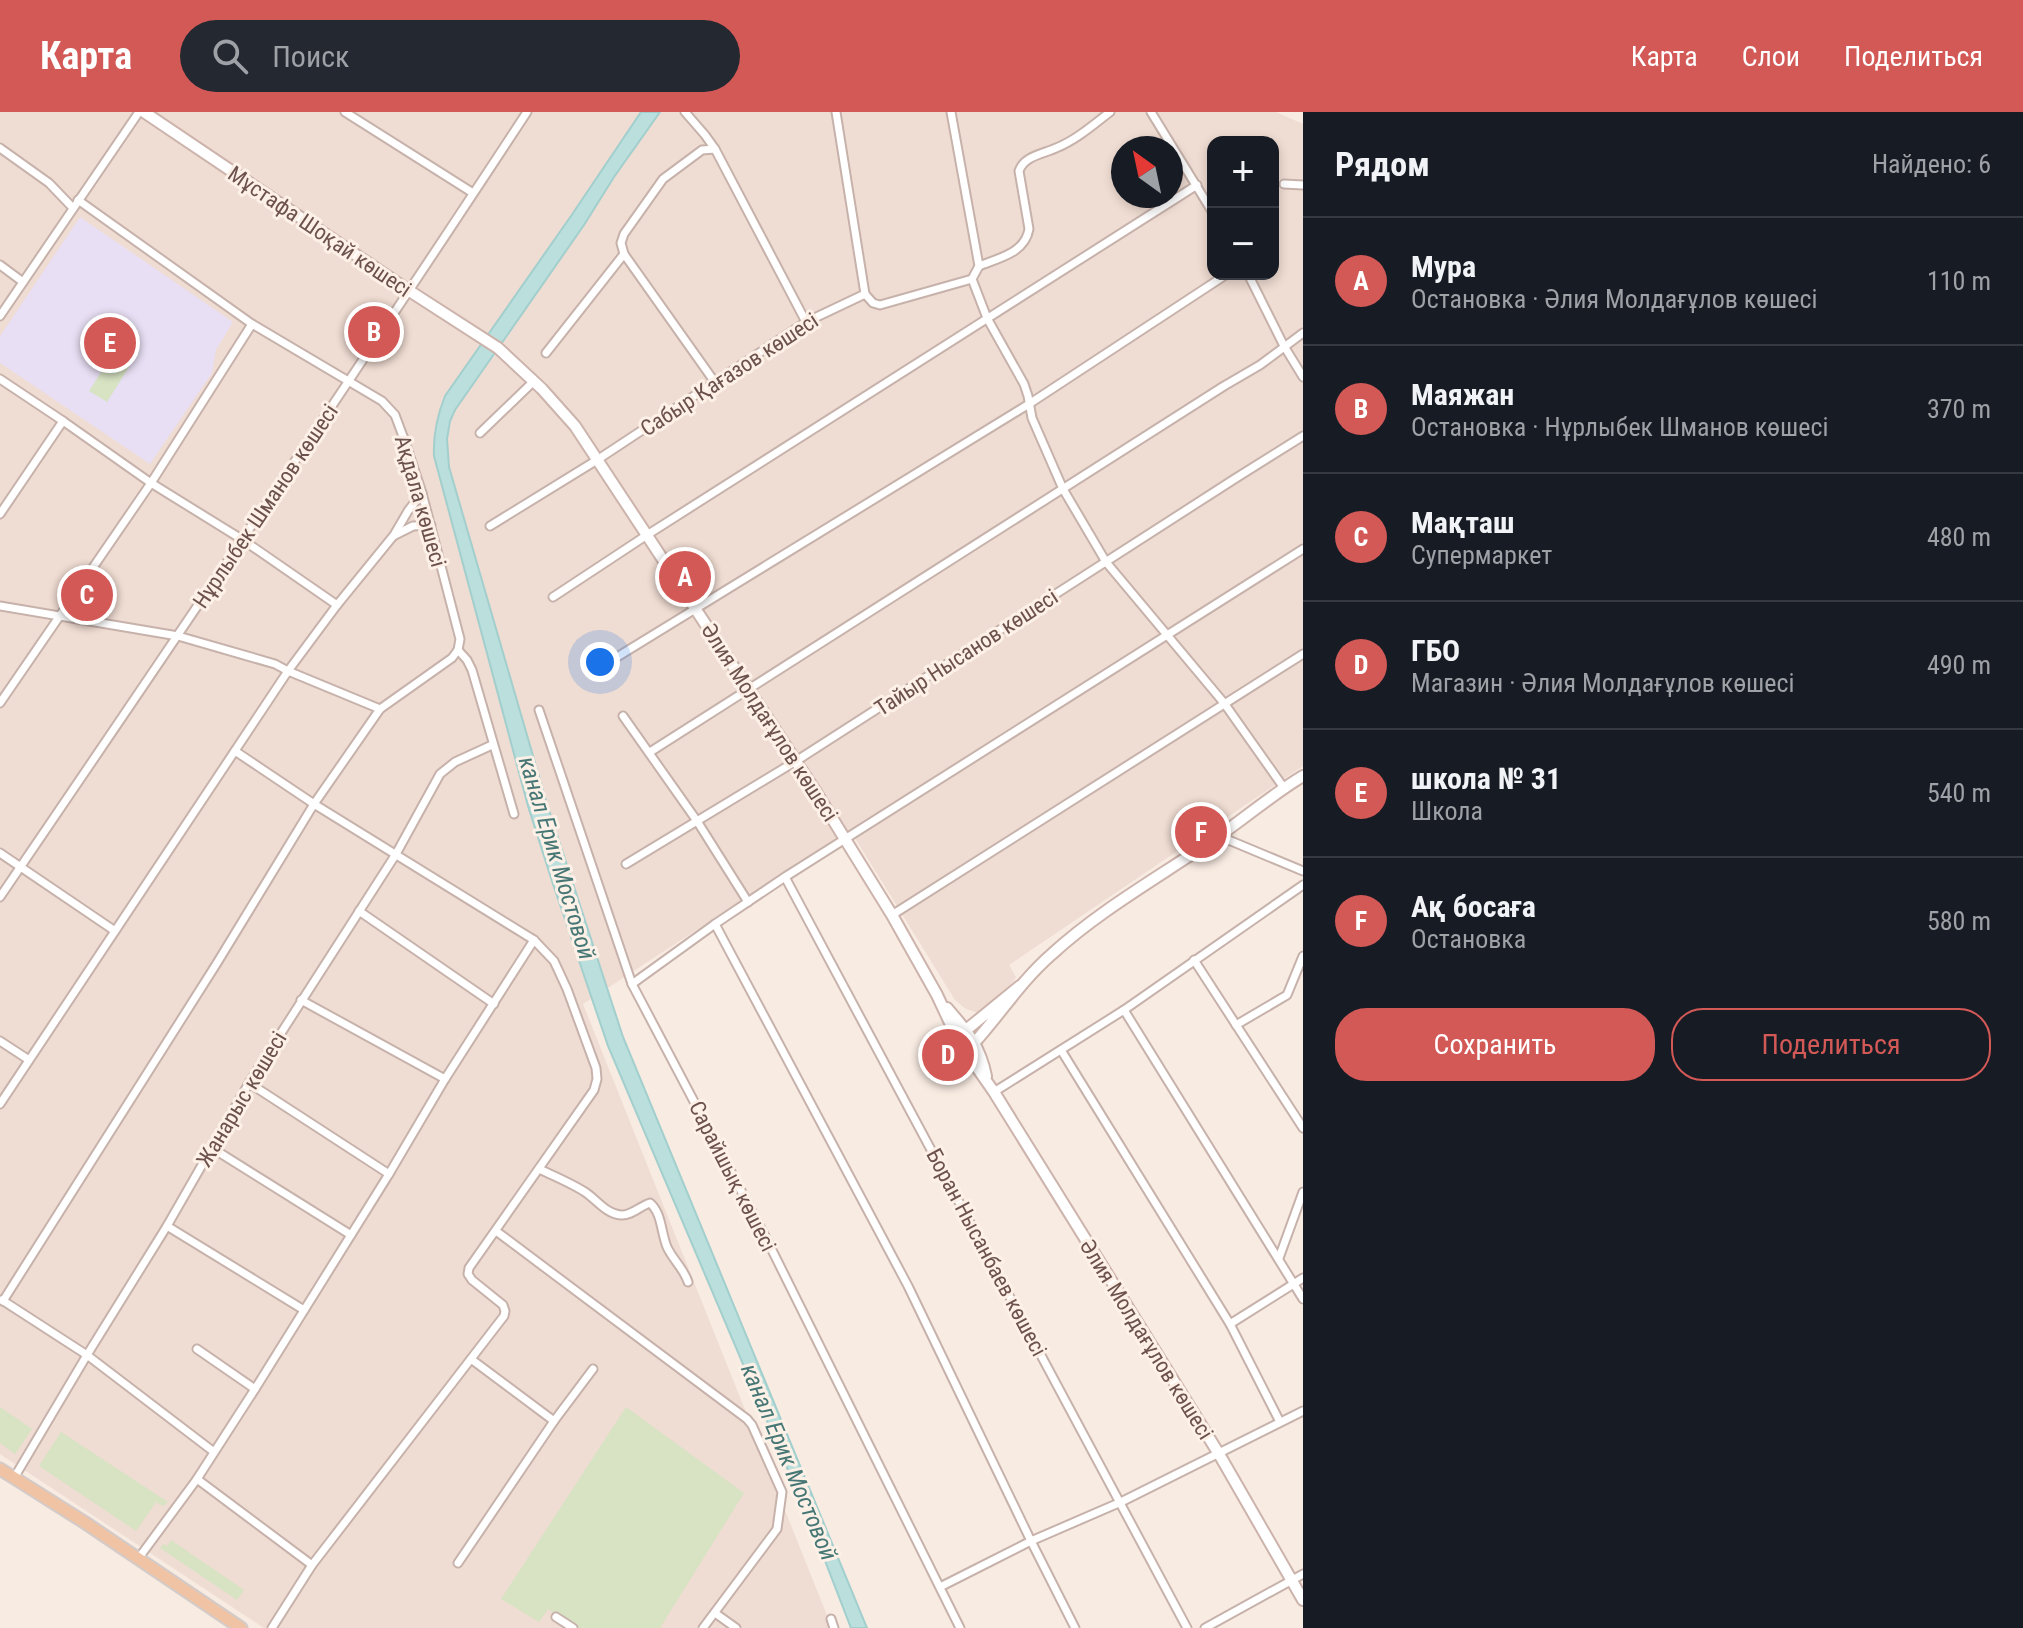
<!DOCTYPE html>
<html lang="ru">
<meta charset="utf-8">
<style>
:root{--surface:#171b24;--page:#242831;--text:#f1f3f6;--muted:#9ea1a6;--line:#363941;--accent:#d35957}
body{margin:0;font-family:"Roboto Condensed",sans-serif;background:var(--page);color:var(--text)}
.controls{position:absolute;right:24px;top:24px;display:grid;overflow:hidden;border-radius:16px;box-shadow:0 4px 12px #0003}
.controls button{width:72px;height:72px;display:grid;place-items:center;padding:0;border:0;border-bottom:2px solid var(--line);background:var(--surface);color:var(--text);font:40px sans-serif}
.compass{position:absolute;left:1111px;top:24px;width:72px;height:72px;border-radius:50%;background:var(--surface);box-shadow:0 4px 12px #0003;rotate:327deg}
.you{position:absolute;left:600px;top:550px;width:28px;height:28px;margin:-20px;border:6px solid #fff;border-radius:50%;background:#1a73e8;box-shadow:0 0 0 12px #1a73e833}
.badge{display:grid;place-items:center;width:52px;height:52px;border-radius:50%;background:var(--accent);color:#fff;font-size:26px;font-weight:700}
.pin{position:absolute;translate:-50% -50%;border:4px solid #fff;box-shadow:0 2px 8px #0006}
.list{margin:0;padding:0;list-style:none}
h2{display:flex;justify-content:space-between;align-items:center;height:104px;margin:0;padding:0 32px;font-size:34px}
h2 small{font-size:26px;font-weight:400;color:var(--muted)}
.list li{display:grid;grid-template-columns:52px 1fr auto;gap:24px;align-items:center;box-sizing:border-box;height:128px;padding:0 32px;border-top:2px solid var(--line)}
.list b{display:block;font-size:30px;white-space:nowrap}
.list p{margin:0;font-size:26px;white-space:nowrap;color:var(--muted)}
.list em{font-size:26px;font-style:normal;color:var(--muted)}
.actions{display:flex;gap:16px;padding:24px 32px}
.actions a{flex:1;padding:18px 0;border:2px solid var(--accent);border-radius:32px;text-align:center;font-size:28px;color:var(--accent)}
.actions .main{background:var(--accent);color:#fff}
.icon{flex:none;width:44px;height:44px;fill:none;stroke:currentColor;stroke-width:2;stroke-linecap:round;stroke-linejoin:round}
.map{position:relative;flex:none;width:1303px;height:1516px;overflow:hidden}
header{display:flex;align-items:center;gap:48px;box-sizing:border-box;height:112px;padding:0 40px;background:var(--accent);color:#fff}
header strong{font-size:38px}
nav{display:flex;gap:44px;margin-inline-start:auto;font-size:28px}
.search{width:560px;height:72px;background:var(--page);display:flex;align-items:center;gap:20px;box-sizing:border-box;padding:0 28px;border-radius:44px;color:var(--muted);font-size:30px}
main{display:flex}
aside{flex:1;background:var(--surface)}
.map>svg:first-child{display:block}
</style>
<header>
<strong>Карта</strong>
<div class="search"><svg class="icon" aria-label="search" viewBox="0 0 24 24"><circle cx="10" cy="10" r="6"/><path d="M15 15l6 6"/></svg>Поиск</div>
<nav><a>Карта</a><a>Слои</a><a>Поделиться</a></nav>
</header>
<main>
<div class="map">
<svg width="1303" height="1516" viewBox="0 0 1303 1516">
<rect width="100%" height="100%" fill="#f8ebe2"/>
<path fill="#efdcd2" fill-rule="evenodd" d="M0 0H1276L1303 12V654L1009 853 1016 865 1000 888 978 901 966 897 955 888 850 718 583 892 832 1516H264L0 1342ZM1213 30H1273V162H1213ZM1123 36H1171V84H1123Z"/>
<polygon fill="#e8dff4" points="80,105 233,210 216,238 212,261 150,352 0,251 0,224"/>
<g fill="#d7e3c3">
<polygon points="112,243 129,255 107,290 89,279"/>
<polygon points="0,1295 32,1317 15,1342 0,1331"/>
<polygon points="626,1295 744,1381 660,1516 580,1516 548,1497 539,1510 501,1487"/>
<polygon points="61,1320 168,1390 163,1394 156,1390 136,1419 39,1354"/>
<polygon points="171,1428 244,1478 237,1488 160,1436 163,1432 167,1434"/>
</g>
<path fill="#badfdc" stroke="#a2cfcd" stroke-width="2" d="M641 0H660L614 65 584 113 455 298 450 309 447 327 449 355 547 692 623 925 867 1516H851L810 1410 608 934 552 769 528 694 434 344C433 323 437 304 445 284L571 104Z"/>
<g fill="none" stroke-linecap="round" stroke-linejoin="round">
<g stroke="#c7b2ab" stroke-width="11">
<g id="street">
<polyline points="345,0 473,81"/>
<polyline points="685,0 705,23 715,37 806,210"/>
<polyline points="836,0 865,182"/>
<polyline points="951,0 979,154"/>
<polyline points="1151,0 1213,101"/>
<polyline points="0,36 49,71 73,96"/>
<polyline points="1284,72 1303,73"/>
<polyline points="78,88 252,212 382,289 395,303 404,327 422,381 460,527 458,538 467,548 472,558 514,702"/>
<polyline points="624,142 714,269"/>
<polyline points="0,153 23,170"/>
<polyline points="1248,162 1284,234 1303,265"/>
<polyline points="972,167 987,206 1024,272 1028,284 1032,306 1063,377 1106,450 1224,591 1284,676"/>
<polyline points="0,204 139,0"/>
<polyline points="546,241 624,142 621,131 624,122 663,67 702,38 715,37"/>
<polyline points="0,267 63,309 151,371 243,428 337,493"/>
<polyline points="480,321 534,269"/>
<polyline points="0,402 63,309"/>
<path d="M490 414 597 348 806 210 865 182 873 191 880 193 972 167 979 154C999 146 1025 141 1029 117L1019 59C1024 44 1043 42 1056 36 1076 28 1093 13 1110 0"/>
<polyline points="395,423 413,414 431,413"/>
<polyline points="553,485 647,423 1197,73"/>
<polyline points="0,494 178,524 275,552 288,559 380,597"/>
<polyline points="591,561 1029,292 1227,162"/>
<polyline points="0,591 151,371 252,212"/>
<polyline points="539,598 632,872 766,1126 960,1516"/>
<polyline points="623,604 697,709 748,790"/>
<polyline points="235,639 314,692 534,828 554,849 567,877 596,956 597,967 594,978 469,1156 468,1162 472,1168 503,1193 505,1199 504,1204 312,1453 272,1516"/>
<polyline points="650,640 1224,274 1260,253 1303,221"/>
<polyline points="1219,724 1303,759"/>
<polyline points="0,741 115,819"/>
<polyline points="626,752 796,649 1236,366 1303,324"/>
<polyline points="785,765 1187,1516"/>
<path d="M0 785C177 525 354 264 527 0"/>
<polyline points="359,799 494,892"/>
<polyline points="892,803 1303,542"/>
<polyline points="715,812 908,1174 1031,1429 1075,1516"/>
<polyline points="1194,848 1303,1016"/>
<polyline points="632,872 715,812 785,765 1303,437"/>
<polyline points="301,888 445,967"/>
<polyline points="1124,898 1303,1187"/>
<polyline points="1236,913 1287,883 1303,844"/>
<polyline points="0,929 29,948"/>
<polyline points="1061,938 1230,1212 1280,1310"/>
<polyline points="249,971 389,1062"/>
<polyline points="994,980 1124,898 1303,773"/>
<polyline points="0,992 288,559 337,493 394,423 408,399 422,381"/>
<polyline points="212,1036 351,1123"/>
<path d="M539 1057C554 1064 571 1071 585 1080 596 1087 606 1102 621 1103 631 1104 640 1094 650 1091 662 1101 661 1121 667 1135 673 1148 684 1157 688 1170"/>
<polyline points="167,1114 304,1198"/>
<polyline points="496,1119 747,1307 752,1313 782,1380 777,1417 703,1516"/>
<polyline points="1279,1146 1303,1080"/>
<polyline points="2,1188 87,1243 214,1340"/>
<polyline points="3,1189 217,851 314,692 380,597 452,546 458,538"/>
<polyline points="1230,1212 1303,1166"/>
<polyline points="197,1237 255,1277"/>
<polyline points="471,1247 554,1309"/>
<polyline points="14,1366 87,1243 167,1114 249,971 396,742 440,662 455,650 492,633"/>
<polyline points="197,1367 312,1453"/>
<polyline points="138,1447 197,1367 255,1277 389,1062 445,967 534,828"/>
<polyline points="458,1451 554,1309 593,1257"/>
<polyline points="940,1475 1031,1429 1121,1390 1303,1299"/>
<polyline points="715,1501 736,1516"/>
<polyline points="556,1505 573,1516"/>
<polyline points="831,1507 834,1516"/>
<polyline points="1205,1516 1303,1462"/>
</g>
</g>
<g stroke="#ccb3ab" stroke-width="14">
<g id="secondary">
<polyline points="144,0 408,178 498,236 542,277 575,314 814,677 892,803 937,883 959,930 994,980 1219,1342 1303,1488"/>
<path d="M1020 874 966 918 960 923 959 930 967 933 975 930C1001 901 1022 868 1052 842 1100 798 1159 765 1213 728 1243 708 1271 683 1303 664"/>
<path d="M947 896C967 919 980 934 986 964"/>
</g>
</g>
<g stroke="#d3cbc9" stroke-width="15">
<polyline id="primary" points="0,1357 84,1410 241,1516"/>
</g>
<use href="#street" stroke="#fff" stroke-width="7"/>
<use href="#secondary" stroke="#fff" stroke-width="10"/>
<use href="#primary" stroke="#efc3a3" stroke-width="11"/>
</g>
<g text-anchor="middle" stroke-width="6" stroke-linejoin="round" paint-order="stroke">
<g font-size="22" fill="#6c514c" stroke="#fcf0e7">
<text transform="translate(320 119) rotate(34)" y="8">Мұстафа Шоқай көшесi</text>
<text transform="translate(729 262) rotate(-33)" y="8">Сабыр Қағазов көшесі</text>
<text transform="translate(421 389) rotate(74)" y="8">Ақдала көшесі</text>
<text transform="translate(265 394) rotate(-56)" y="8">Нұрлыбек Шманов көшесі</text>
<text transform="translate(966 540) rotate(-33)" y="8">Тайыр Нысанов көшесi</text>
<text transform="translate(770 610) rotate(57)" y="8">Әлия Молдағұлов көшесі</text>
<text transform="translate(241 987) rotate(-59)" y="8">Жанарыс көшесі</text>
<text transform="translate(733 1064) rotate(63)" y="8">Сарайшық көшесі</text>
<text transform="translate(987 1140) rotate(62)" y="8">Боран Нысанбаев көшесі</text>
<text transform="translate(1147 1227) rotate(58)" y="8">Әлия Молдағұлов көшесі</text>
</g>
<g font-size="24" font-style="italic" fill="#467775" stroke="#fcf0e7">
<text transform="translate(557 746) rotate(73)" y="8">канал Ерик Мостовой</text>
<text transform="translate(789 1350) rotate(67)" y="8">канал Ерик Мостовой</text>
</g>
</g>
</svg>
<div class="controls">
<button>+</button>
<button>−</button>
</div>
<svg class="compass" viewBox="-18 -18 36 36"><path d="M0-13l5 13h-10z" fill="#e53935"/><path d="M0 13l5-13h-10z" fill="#9ea1a6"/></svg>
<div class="you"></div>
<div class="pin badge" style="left:685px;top:465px">A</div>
<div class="pin badge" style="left:374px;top:220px">B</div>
<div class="pin badge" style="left:87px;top:483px">C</div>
<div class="pin badge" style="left:948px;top:943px">D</div>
<div class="pin badge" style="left:110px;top:231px">E</div>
<div class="pin badge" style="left:1201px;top:720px">F</div>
</div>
<aside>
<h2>Рядом<small>Найдено: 6</small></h2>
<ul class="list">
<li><span class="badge">A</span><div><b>Мура</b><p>Остановка · Әлия Молдағұлов көшесі</p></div><em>110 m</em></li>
<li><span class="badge">B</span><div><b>Маяжан</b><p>Остановка · Нұрлыбек Шманов көшесі</p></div><em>370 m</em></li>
<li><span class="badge">C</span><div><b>Мақташ</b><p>Супермаркет</p></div><em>480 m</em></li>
<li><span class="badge">D</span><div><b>ГБО</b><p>Магазин · Әлия Молдағұлов көшесі</p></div><em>490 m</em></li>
<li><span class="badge">E</span><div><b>школа № 31</b><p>Школа</p></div><em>540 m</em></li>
<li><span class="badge">F</span><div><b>Ақ босаға</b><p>Остановка</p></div><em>580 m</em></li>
</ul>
<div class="actions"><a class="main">Сохранить</a><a>Поделиться</a></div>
</aside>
</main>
